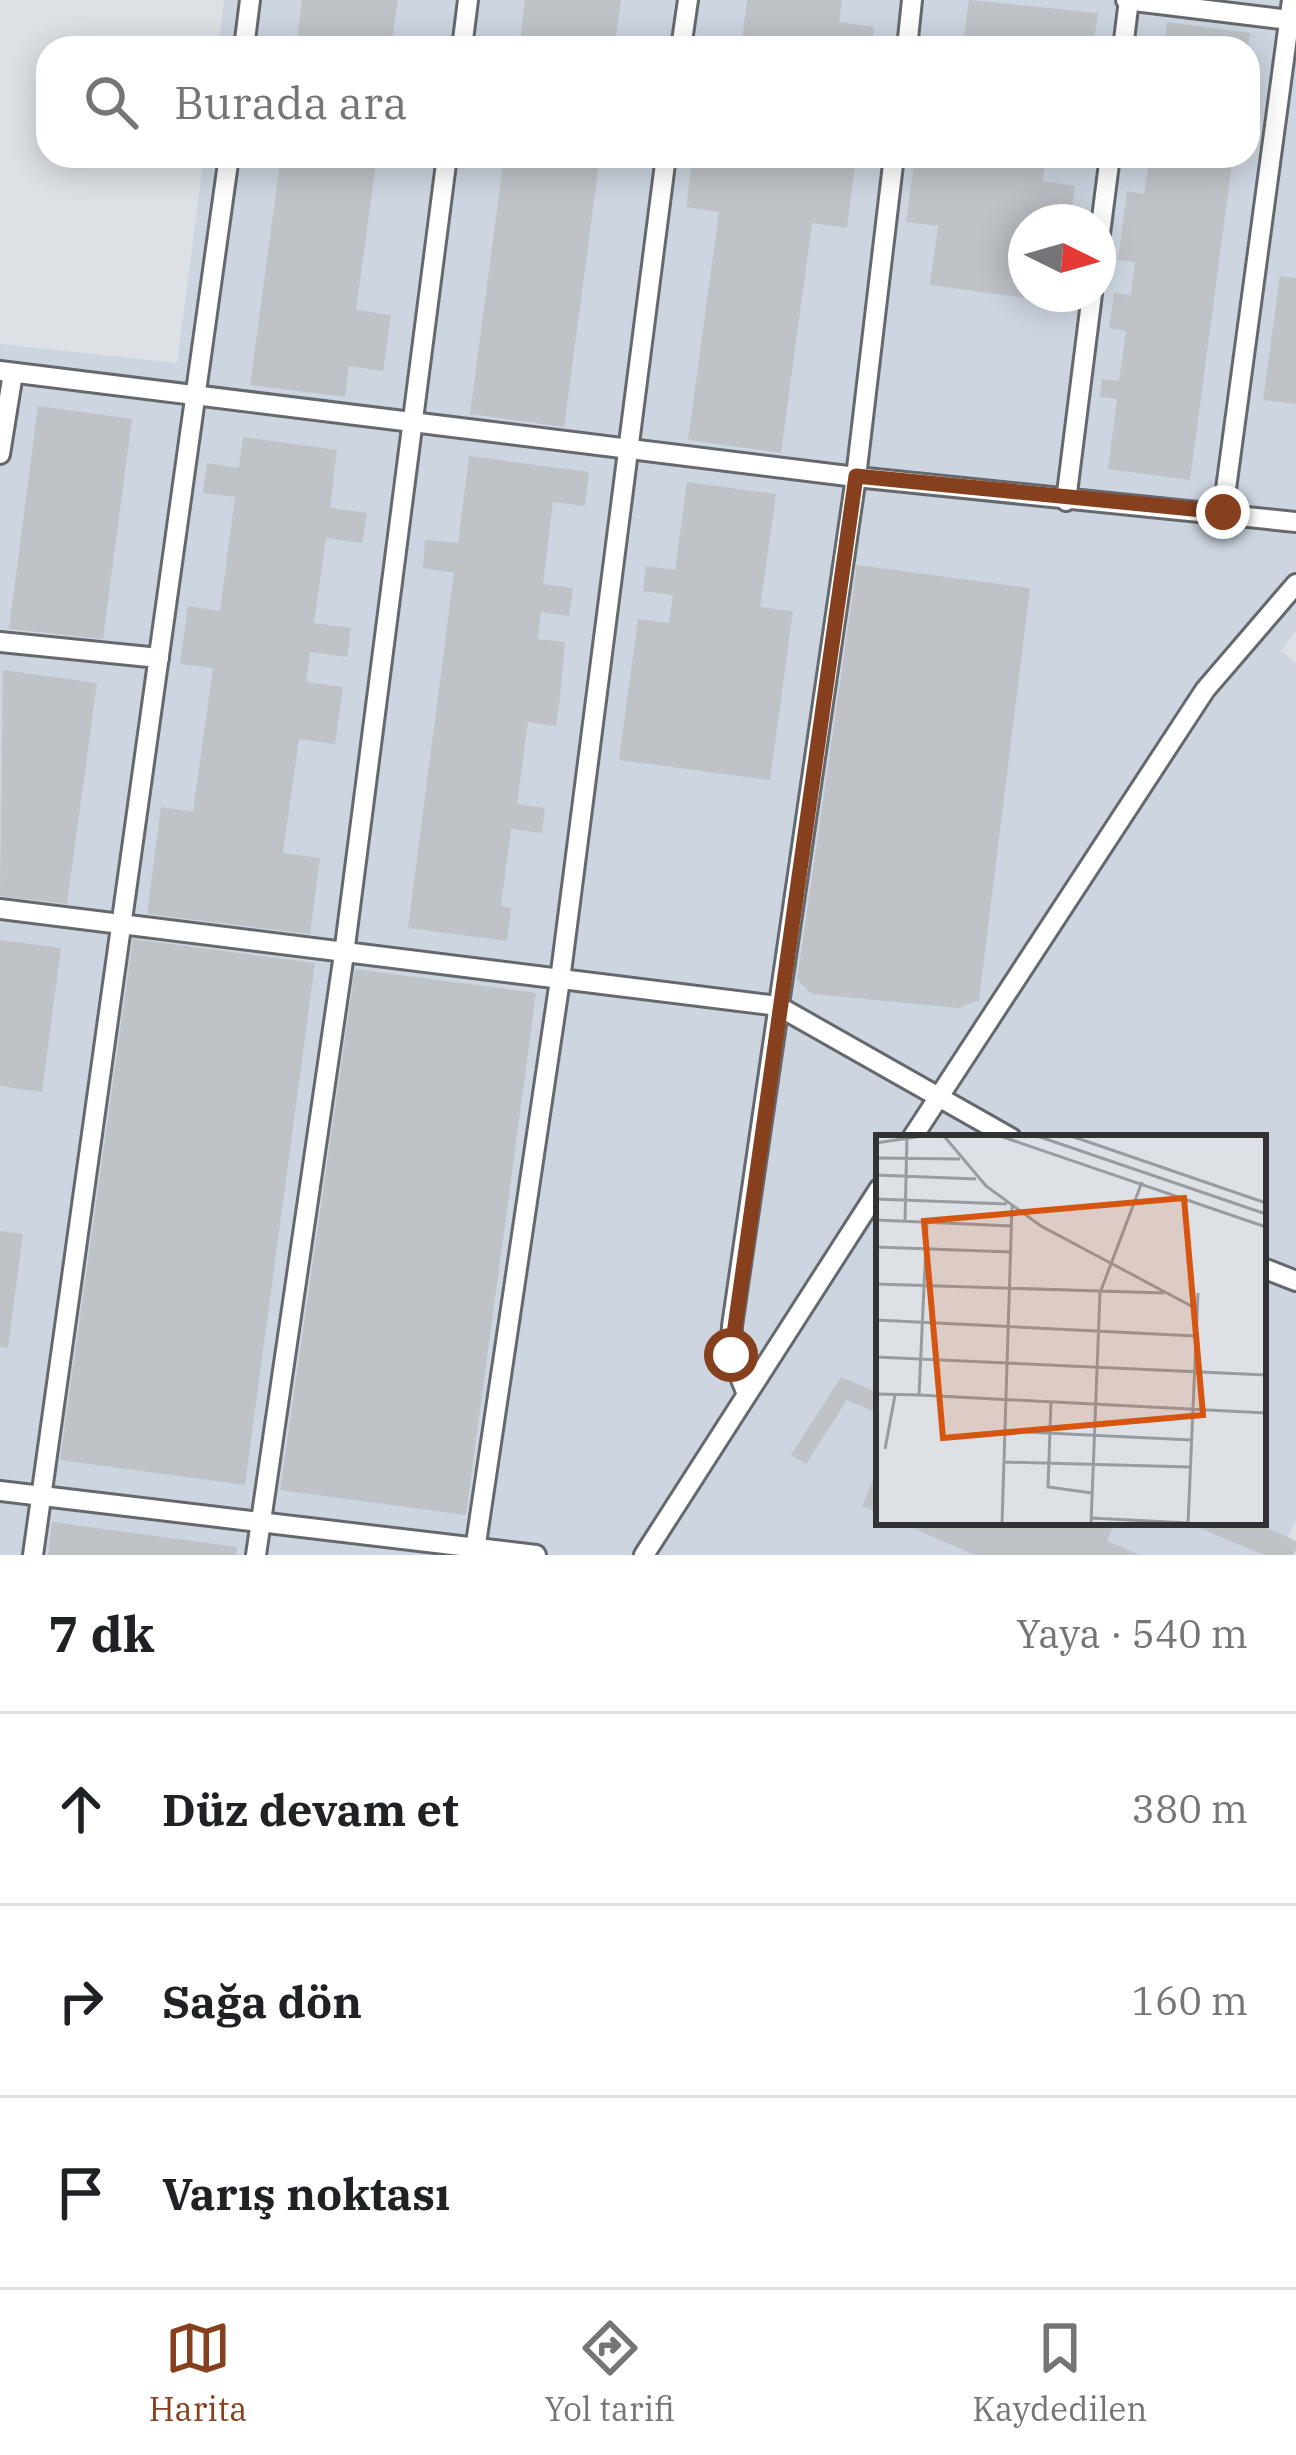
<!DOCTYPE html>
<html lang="tr">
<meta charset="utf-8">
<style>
:root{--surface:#fff;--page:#f6f6f6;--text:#202124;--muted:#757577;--line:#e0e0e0;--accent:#87401d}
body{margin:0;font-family:"IBM Plex Serif",serif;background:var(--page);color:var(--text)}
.compass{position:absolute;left:1008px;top:204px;width:108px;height:108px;border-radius:50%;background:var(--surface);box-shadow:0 6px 30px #0003;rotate:95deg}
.stop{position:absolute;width:36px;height:36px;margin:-27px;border:9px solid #87401d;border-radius:50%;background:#fff}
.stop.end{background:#87401d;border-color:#fff;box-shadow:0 3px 12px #0008}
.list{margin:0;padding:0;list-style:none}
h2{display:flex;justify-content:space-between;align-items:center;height:156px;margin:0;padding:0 48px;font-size:51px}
h2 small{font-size:39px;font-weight:400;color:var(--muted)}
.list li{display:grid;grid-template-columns:78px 1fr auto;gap:36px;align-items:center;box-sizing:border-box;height:192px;padding:0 48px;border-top:3px solid var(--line)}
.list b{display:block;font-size:45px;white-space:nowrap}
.list em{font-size:39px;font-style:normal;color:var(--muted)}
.icon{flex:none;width:66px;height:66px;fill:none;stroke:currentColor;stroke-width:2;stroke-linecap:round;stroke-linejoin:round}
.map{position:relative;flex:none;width:1296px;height:1555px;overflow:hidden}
.search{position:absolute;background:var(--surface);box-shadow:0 6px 30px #0003;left:36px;right:36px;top:36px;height:132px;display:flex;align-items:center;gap:30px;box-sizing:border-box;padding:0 42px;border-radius:36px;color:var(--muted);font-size:45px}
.sheet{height:732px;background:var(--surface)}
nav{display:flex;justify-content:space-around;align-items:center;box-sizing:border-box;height:168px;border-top:3px solid var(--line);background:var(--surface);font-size:33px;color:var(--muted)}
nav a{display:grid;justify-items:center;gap:6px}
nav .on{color:var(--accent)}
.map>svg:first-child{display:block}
</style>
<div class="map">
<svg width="1296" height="1555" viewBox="0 0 1296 1555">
<rect width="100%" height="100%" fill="#dde1e6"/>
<path fill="#ccd5e0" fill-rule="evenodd" d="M224 0H1296V630L1281 651 1296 663V1520L1280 1555H0V344L177 363 204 156H1248V48H218ZM1026 222H1098V294H1026ZM879 1138H1263V1522H879Z"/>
<g fill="#bfc3c8">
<polygon points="302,0 398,0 391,48 296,48"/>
<polygon points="525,0 621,0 614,48 519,48"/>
<polygon points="747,0 842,0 839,22 874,27 871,48 741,48"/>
<polygon points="969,0 1098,13 1093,48 962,48"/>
<polygon points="1167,22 1250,33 1248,48 1164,48"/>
<polygon points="281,156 377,156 356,310 391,315 383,371 349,366 345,397 250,385"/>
<polygon points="504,156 600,156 564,427 470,414"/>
<polygon points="693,156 856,156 847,228 812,223 781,453 688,440 719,212 686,207"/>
<polygon points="948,156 1046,156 1043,181 1075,186 1070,222 1026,222 1026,298 930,285 938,226 906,222 914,164 946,169"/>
<polygon points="1150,156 1233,156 1190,480 1108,469 1117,399 1100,397 1102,379 1119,381 1126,331 1109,328 1114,293 1131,295 1135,262 1118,260 1127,191 1144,194"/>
<polygon points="1280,276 1296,278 1296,404 1263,400"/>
<polygon points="38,406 132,419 103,639 9,629"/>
<polygon points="243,437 337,450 330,508 367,513 362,543 326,538 314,623 351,628 347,657 310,652 306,682 343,687 335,744 299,739 283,853 320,858 310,934 147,914 161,807 193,812 213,668 180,664 188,606 220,611 235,497 203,493 207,463 239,468"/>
<polygon points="469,456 589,472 585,506 553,502 543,584 573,588 569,616 541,612 538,639 565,642 560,698 556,726 528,722 517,804 545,808 542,833 511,829 501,906 511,908 507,941 408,928 454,573 423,568 425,540 458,543"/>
<polygon points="687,482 776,494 760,607 793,611 770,780 619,760 638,619 669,623 673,595 643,591 646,566 675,570"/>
<polygon points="857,565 1030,588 979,1000 959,1008 812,994 797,980"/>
<polygon points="3,670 97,683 67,904 0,896"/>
<polygon points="133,939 315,963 245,1485 60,1460"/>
<polygon points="0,940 61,948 42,1092 0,1086"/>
<polygon points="355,969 536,993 466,1515 280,1490"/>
<polygon points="0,1231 23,1234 8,1348 0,1347"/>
<polygon points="841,1377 879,1393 879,1414 847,1400 806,1464 791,1455"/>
<polygon points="879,1466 879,1513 862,1506"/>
<polygon points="52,1522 237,1547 236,1555 48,1555"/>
<polygon points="899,1522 1115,1522 1107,1541 1140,1555 975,1555"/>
<polygon points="1185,1522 1267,1528 1296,1541 1296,1549 1294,1555 1264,1555"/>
</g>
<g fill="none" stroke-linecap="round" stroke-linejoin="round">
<g stroke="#65696d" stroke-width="24">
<g id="minor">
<polyline points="1126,0 1289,20"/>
<polyline points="244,48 250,0"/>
<polyline points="462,48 468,0"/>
<polyline points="681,48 688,0"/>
<polyline points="907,48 912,0"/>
<polyline points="1123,48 1129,0"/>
<polyline points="1098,249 1110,156"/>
<polyline points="0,371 856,477 1296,522"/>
<polyline points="0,454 13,373"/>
<polyline points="1066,501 1092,294"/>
<polyline points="1223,511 1292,0"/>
<polyline points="0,642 159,658"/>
<polyline points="0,909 778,1006 1011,1138"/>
<polyline points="912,1138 1205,690 1296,584"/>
<polyline points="1263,1268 1296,1281"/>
<polyline points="747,1394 731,1355 732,1326 856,477 894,156"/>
<polyline points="0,1491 536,1555"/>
<polyline points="475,1550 560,980 666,156"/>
<polyline points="33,1555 229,156"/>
<polyline points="256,1555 344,954 447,156"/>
<polyline points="644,1555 879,1189"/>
</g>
</g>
<use href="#minor" stroke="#fff" stroke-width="18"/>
</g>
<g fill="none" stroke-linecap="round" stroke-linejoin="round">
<polyline stroke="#87401d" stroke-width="15" points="731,1355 856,476 1223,512"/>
</g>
<g transform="translate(876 1135)">
<rect width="390" height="390" fill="#dde1e6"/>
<path fill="none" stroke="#989b9f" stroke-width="3" d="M68 1 110 51 165 91 319 173M124 1 390 92M161 1 390 79M195 1 390 68M0 8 46 1M0 23 84 24M0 40 100 44M0 64 131 69M0 85 135 91M29 86 31 1M0 112 135 117M0 149 288 158M0 185 319 201M0 222 390 240M0 259 43 260 51 87M43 260 390 278M175 267 172 352 216 358M129 296 315 305M9 314 19 260M127 327 314 332M215 383 312 388M126 389 136 71M215 389 224 158 266 47M312 389 322 158"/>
<path fill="#d65510" fill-opacity="0.15" stroke="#d65510" stroke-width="6" d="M308 63 327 280 67 303 48 86Z"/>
<rect width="390" height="390" fill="none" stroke="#313234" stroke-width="6"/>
</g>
</svg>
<svg class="compass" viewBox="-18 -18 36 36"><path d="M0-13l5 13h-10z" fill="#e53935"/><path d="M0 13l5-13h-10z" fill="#757577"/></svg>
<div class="stop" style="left:731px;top:1355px"></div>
<div class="stop end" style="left:1223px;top:512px"></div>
<div class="search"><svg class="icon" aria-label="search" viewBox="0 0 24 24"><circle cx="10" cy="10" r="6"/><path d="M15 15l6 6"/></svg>Burada ara</div>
</div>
<section class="sheet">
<h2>7 dk<small>Yaya · 540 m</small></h2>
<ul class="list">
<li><svg class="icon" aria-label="ahead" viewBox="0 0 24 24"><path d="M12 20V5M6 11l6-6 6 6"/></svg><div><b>Düz devam et</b></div><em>380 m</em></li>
<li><svg class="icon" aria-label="right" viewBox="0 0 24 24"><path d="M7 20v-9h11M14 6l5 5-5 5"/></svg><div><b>Sağa dön</b></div><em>160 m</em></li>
<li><svg class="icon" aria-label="arrive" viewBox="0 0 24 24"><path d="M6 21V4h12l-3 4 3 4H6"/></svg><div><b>Varış noktası</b></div></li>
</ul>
</section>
<nav>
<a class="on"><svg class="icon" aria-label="map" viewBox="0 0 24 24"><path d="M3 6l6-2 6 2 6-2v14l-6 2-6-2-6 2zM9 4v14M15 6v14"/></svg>Harita</a>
<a><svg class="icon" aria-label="directions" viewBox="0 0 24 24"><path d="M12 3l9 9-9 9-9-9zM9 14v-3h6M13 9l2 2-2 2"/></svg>Yol tarifi</a>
<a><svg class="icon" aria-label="saved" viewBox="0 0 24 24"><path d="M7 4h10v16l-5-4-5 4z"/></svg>Kaydedilen</a>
</nav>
